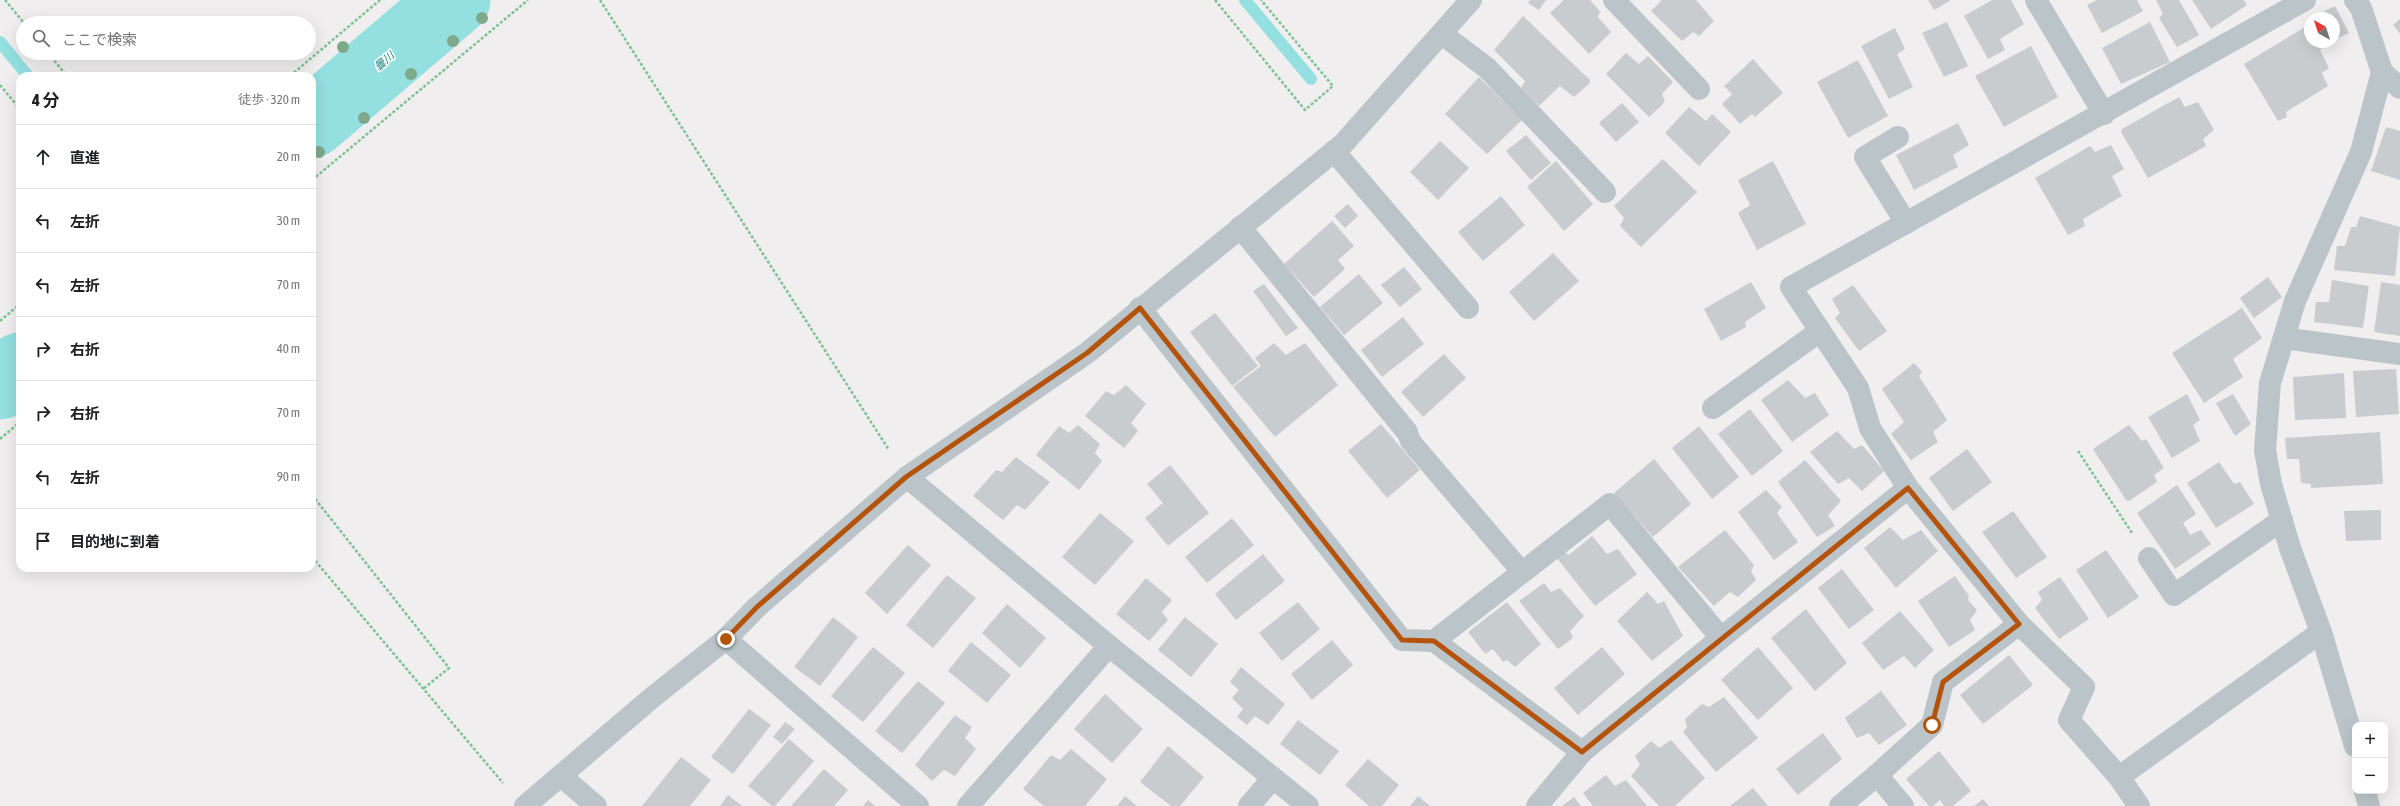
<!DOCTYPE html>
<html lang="ja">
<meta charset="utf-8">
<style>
:root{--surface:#fff;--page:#f2f2f2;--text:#202124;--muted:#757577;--line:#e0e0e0}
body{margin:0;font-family:"Asap Condensed","Noto Sans JP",sans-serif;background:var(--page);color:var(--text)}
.controls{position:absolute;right:12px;bottom:12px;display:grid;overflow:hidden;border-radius:8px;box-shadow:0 4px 16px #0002}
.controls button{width:36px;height:36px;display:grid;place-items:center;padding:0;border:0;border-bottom:1px solid var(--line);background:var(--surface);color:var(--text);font:20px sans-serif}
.compass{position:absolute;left:2304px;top:12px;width:36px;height:36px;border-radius:50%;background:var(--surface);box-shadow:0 4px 16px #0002;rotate:321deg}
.stop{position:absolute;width:12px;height:12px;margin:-9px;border:3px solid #b45309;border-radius:50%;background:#fff}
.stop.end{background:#b45309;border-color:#fff;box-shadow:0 1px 4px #0008}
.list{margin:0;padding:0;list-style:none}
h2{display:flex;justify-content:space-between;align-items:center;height:52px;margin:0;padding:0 16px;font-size:17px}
h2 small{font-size:13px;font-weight:400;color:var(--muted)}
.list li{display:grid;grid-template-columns:26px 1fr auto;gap:12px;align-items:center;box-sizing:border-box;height:64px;padding:0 16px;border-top:1px solid var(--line)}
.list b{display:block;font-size:15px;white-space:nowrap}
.list em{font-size:13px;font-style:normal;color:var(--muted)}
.icon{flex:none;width:22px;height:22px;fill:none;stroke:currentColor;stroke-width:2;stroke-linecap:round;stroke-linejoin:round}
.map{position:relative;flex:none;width:2400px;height:806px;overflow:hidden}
.search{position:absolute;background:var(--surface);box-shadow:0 4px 16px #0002;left:16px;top:16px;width:300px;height:44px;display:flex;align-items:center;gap:10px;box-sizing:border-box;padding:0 14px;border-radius:22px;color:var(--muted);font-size:15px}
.panel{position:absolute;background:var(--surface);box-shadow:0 4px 16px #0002;left:16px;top:72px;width:300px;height:500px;border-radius:12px}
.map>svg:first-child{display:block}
</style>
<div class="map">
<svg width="2400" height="806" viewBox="0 0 2400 806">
<rect width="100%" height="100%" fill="#f0eeef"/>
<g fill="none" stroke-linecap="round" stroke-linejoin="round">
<g stroke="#94dfe0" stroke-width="12">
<polyline points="1245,0 1311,79"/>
<polyline points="0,42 28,76"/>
</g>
<g stroke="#94dfe0" stroke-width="71">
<polyline points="312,122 455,0"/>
<polyline points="0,384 20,368"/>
</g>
</g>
<g fill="#c9cccf">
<polygon points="1530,0 1546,0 1539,10 1528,3"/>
<polygon points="1564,0 1590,0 1600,11 1598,17 1611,32 1589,54 1550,13"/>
<polygon points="1662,0 1696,0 1714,21 1699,36 1693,32 1682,41 1651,11"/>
<polygon points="1928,0 1951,0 1934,10"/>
<polygon points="1992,0 2011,0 2024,24 2000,39 2005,50 1988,59 1964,16"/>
<polygon points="2097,0 2137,0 2143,11 2102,33 2087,5"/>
<polygon points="2156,0 2179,0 2199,35 2177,47 2159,18 2163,14"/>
<polygon points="2192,0 2244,0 2247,5 2211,29"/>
<polygon points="2335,6 2349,33 2334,40 2334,18 2318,18 2316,15"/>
<polygon points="1523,16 1590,80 1590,83 1574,97 1560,86 1539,106 1521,88 1525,81 1494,50"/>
<polygon points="2400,19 2400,34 2393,25"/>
<polygon points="1947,22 1968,66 1944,77 1922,33"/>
<polygon points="2150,22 2170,62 2121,84 2102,48"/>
<polygon points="2310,24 2310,42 2323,42 2325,45 2320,50 2329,68 2322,73 2328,86 2286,112 2287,117 2278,121 2244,64"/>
<polygon points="1895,28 1905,49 1897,54 1913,87 1889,99 1861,46"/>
<polygon points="2031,46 2058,97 2004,127 1975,76"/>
<polygon points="1626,53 1639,64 1648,56 1673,82 1662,94 1665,102 1649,117 1606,74"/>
<polygon points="1753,59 1783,93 1755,117 1752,114 1740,124 1722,104 1732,94 1724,86"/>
<polygon points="1858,60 1888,116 1848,138 1817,82"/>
<polygon points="1479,77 1522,120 1487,154 1445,114"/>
<polygon points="2179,97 2185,107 2198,102 2214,130 2203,139 2206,146 2148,178 2121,132 2122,129"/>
<polygon points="1622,103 1639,122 1616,142 1599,123"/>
<polygon points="1689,107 1706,121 1712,114 1731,132 1699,166 1665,133"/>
<polygon points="1958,123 1969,145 1953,155 1958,167 1914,190 1896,155"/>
<polygon points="2386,127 2400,131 2400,180 2371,171"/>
<polygon points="1526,135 1551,163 1531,180 1506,151"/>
<polygon points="1440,141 1469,168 1438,200 1410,172"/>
<polygon points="2111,145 2124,169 2112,176 2122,196 2083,219 2085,226 2068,235 2035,178 2090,146 2095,152"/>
<polygon points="1663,159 1697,192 1641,247 1620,226 1624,218 1614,206"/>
<polygon points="1556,161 1593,204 1564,231 1527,187"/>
<polygon points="1773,161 1806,224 1757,250 1738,213 1750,205 1738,180"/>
<polygon points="1501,196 1525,225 1483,261 1458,232"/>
<polygon points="1348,204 1358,216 1345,228 1334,216"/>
<polygon points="2360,216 2400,227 2395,276 2334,270 2337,246 2345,246 2351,227 2356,227"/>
<polygon points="1332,221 1354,246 1338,260 1345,269 1314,297 1284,264"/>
<polygon points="1553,253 1579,281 1534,321 1509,292"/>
<polygon points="1404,267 1422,289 1400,307 1381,285"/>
<polygon points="1359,274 1383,303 1344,335 1320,307"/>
<polygon points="2268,277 2282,297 2254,318 2240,298"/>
<polygon points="2332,280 2369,286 2363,328 2314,322 2316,302 2329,302"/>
<polygon points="1751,282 1766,308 1745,322 1746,327 1721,341 1704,309"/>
<polygon points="2381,282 2400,285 2400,336 2374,332"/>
<polygon points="1264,284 1298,328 1286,336 1253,291"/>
<polygon points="1853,285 1887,331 1859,351 1835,318 1840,313 1832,299"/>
<polygon points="2242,308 2262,338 2233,359 2243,377 2204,403 2172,353"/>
<polygon points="1215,313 1258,366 1232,386 1190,332"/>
<polygon points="1403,317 1424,344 1382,377 1361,350"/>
<polygon points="1274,343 1286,355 1305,343 1338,385 1275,437 1233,387 1261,366 1255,358"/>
<polygon points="1444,354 1466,378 1423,417 1401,392"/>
<polygon points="1914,363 1922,372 1919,376 1947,420 1933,432 1938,442 1911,460 1891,434 1904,422 1882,389"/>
<polygon points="2396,369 2399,414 2356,417 2353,371"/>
<polygon points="2344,373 2346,418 2295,420 2293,377"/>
<polygon points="1788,380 1805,398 1815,393 1829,415 1792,442 1761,400"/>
<polygon points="1126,385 1146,404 1131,423 1138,431 1124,448 1085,416 1106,391 1114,395"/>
<polygon points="2187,394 2200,420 2193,425 2200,441 2172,458 2148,417"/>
<polygon points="2233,394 2251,424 2235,436 2216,403"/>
<polygon points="1750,409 1783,451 1752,476 1718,434"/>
<polygon points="1381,424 1420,470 1387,498 1348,451"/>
<polygon points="1078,425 1100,444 1095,453 1102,461 1079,490 1036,455 1059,426 1069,433"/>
<polygon points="2129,425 2142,441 2146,439 2164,468 2154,475 2157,482 2129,501 2126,500 2093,449"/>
<polygon points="1699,426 1739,477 1712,499 1672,448"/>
<polygon points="1837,431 1854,449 1862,445 1884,471 1862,491 1849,478 1838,484 1810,452"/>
<polygon points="2380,432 2383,484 2311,488 2311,484 2301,483 2299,459 2287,459 2285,438"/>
<polygon points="1967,449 1992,482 1953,511 1929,478"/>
<polygon points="1016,457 1050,482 1025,510 1017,505 1003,520 973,496 996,470 1002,472"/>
<polygon points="1654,459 1691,504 1653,537 1614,493"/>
<polygon points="1805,460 1841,501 1828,515 1835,526 1817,537 1778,482"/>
<polygon points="2219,462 2234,484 2240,482 2254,504 2216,528 2187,483"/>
<polygon points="1170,465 1209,513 1168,546 1145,518 1163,503 1147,484"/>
<polygon points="2177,485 2196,514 2183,523 2190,535 2201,530 2211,544 2175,569 2137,513"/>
<polygon points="1766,490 1782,507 1777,513 1798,542 1774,560 1738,512"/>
<polygon points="2381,510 2381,540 2346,541 2344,511"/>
<polygon points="2013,511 2047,557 2016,578 1982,532"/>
<polygon points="1100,513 1134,541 1095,585 1062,557"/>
<polygon points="1232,518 1254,545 1207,583 1185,557"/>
<polygon points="1890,527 1903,540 1921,530 1938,551 1896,588 1864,548"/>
<polygon points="1725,530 1754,565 1751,571 1756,580 1738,597 1730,592 1714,606 1678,567"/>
<polygon points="1592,536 1607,554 1618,549 1637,574 1595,606 1556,557 1563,551 1569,555"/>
<polygon points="908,545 931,565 887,614 865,593"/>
<polygon points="2106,550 2139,597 2108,618 2076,570"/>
<polygon points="1263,554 1285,581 1236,620 1215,594"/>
<polygon points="1842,569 1874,610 1849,629 1818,588"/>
<polygon points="947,575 976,598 933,648 906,625"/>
<polygon points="1955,576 1969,596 1968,600 1977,610 1970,620 1975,630 1949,647 1918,601"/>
<polygon points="2060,577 2089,619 2059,639 2035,608 2042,600 2038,592"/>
<polygon points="1146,578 1172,600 1162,612 1168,620 1149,641 1116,614"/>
<polygon points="1544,583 1551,592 1560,588 1584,616 1570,631 1573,638 1558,649 1519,601"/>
<polygon points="1647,592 1658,604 1664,601 1683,636 1652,661 1617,621"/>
<polygon points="1298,602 1320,629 1282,661 1259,633"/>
<polygon points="1507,602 1541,644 1515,667 1507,660 1503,662 1493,649 1485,654 1468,632"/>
<polygon points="1007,604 1046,638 1020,668 982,633"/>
<polygon points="1806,609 1847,663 1815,691 1771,638"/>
<polygon points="1900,611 1934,650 1915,668 1904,656 1883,670 1862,643"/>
<polygon points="833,617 858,637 820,686 794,667"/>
<polygon points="1185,617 1218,644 1191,677 1158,650"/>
<polygon points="1332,640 1353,665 1312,700 1291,674"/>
<polygon points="971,642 1011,675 987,703 948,671"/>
<polygon points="873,647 905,673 863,722 831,696"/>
<polygon points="1602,647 1625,674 1578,715 1554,688"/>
<polygon points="1758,647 1793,688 1758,720 1721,680"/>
<polygon points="2009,655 2033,685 1983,724 1960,695"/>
<polygon points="1241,667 1285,704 1268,725 1255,716 1247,725 1237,717 1243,709 1232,698 1239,690 1230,682"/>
<polygon points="918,681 945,703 902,753 875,731"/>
<polygon points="1881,691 1907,725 1879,745 1869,733 1857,738 1845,718"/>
<polygon points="1105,694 1143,729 1112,763 1074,729"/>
<polygon points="1724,697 1758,738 1716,772 1683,732 1687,727 1685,719 1702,704 1709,707"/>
<polygon points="749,709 771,725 733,774 711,757"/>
<polygon points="955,715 972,727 965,738 976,749 955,776 944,770 932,781 915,765"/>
<polygon points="1298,720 1339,751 1320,775 1280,744"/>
<polygon points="785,722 795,729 782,744 773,737"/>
<polygon points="1823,733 1842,759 1798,795 1776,769"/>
<polygon points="789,739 814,761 775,806 772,806 748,786"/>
<polygon points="1671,740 1705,778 1675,806 1659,806 1631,776 1640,765 1635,756 1651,741 1659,748"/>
<polygon points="1168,746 1204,777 1180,806 1171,806 1140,782"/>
<polygon points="1071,749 1107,779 1085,806 1044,806 1023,789 1051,755 1060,760"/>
<polygon points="1939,751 1971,791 1953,806 1944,806 1940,800 1933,806 1929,806 1906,779"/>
<polygon points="681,757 711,780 690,806 642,806"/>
<polygon points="1368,759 1399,785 1382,806 1369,806 1345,785"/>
<polygon points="824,769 848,790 834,806 791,806"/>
<polygon points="1606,775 1615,786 1626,780 1647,806 1593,806 1583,793"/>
<polygon points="1753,788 1768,806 1730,806"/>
<polygon points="728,795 742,806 720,806"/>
<polygon points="1125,796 1137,806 1117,806"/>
<polygon points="1418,796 1430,806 1410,806"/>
<polygon points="1574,797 1581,806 1562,806"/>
<polygon points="1983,799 1989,806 1974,806"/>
<polygon points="868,800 875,806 863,806"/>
</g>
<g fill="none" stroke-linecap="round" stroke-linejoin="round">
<g stroke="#7ec293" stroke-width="2.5" stroke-dasharray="3 2" stroke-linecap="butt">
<polyline points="5,0 24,23"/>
<polyline points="600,0 889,450"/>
<polyline points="1215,0 1305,110 1333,86 1261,0"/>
<polyline points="48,53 67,76"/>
<polyline points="290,76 380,0"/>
<polyline points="0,85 20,109"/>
<polyline points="312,180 528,0"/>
<polyline points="0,321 20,304"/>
<polyline points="0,439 20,422"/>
<polyline points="2078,451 2132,533"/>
<polyline points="312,495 449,668 423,689"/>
<polyline points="312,557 503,783"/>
</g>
<polyline stroke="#bbc5c9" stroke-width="21" points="1407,432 1411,442 1522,572"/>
<g stroke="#bbc5c9" stroke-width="22">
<polyline points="1614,0 1699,89"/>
<polyline points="2036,0 2104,114"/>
<polyline points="2355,0 2361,8 2382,72 2400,88"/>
<polyline points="1442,34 1487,68 1605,192"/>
<polyline points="1898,137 1865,157 1906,223"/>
<polyline points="1334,151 1468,308"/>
<polyline points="1240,227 1407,432"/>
<polyline points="1140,308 1402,640 1434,641"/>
<polyline points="2284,338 2400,354"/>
<polyline points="1713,408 1820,331"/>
<polyline points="907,477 1109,646 1308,806"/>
<polyline points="1908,488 1870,428 1858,388 1791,287 2305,0"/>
<polyline points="2149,558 2174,595 2282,520"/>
<polyline points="2019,624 2084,687 2069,720 2119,777 2321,632"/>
<polyline points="726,639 918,806"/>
<polyline points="2355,746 2321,632 2290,548 2271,484 2265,450 2270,383 2295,301 2361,152 2382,72"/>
<polyline points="1582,752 1721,638"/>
<polyline points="561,776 596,806"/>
<polyline points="2119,777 2139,806"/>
<polyline points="2365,791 2369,806"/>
<polyline points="968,806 1109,646"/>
<polyline points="1249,806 1273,778"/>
<polyline points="1537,806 1582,752 1434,641 1610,504 1721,638 1908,488 2019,624 1943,682 1932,725 1877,775"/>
<polyline points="1840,806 1877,775 1903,806"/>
</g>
<polyline stroke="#bbc5c9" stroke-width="22" points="525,806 654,696 726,639 757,607 907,477 1087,353 1343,144 1471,0"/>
</g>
<g fill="#7fa98b">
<circle cx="482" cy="18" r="6"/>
<circle cx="453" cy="41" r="6"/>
<circle cx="343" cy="47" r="6"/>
<circle cx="411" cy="74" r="6"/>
<circle cx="364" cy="118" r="6"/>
<circle cx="319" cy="152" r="6"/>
</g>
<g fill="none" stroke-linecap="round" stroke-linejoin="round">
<polyline stroke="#b45309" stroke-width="5" points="726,639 757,607 906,477 1087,353 1140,308 1402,640 1434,641 1582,752 1908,488 2019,624 1943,682 1932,725"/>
</g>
<g text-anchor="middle" stroke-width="3" stroke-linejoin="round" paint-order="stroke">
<g font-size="11" font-style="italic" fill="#1c8182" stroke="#fff">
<text transform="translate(384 61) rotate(-40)" y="4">曇川</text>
</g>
</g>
</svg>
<div class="controls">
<button>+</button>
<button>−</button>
</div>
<svg class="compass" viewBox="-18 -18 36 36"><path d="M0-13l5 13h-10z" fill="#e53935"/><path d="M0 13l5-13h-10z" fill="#757577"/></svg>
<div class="stop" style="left:1932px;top:725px"></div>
<div class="stop end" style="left:726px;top:639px"></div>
<div class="search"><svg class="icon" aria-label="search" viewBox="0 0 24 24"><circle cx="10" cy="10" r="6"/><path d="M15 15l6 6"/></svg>ここで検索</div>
<section class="panel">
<h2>4 分<small>徒歩 · 320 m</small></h2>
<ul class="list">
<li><svg class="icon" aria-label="ahead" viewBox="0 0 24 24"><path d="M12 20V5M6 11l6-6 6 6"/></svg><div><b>直進</b></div><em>20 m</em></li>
<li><svg class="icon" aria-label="left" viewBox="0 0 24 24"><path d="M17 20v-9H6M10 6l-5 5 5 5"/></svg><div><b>左折</b></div><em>30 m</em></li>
<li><svg class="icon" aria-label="left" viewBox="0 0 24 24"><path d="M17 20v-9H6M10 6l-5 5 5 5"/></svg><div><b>左折</b></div><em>70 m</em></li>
<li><svg class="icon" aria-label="right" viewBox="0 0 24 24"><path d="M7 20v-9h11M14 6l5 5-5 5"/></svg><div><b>右折</b></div><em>40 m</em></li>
<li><svg class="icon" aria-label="right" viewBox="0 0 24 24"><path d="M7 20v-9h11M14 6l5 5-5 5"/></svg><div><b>右折</b></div><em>70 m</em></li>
<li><svg class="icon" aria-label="left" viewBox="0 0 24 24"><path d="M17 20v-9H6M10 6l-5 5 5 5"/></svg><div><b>左折</b></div><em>90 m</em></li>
<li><svg class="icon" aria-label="arrive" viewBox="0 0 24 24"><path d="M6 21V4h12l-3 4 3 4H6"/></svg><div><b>目的地に到着</b></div></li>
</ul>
</section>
</div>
